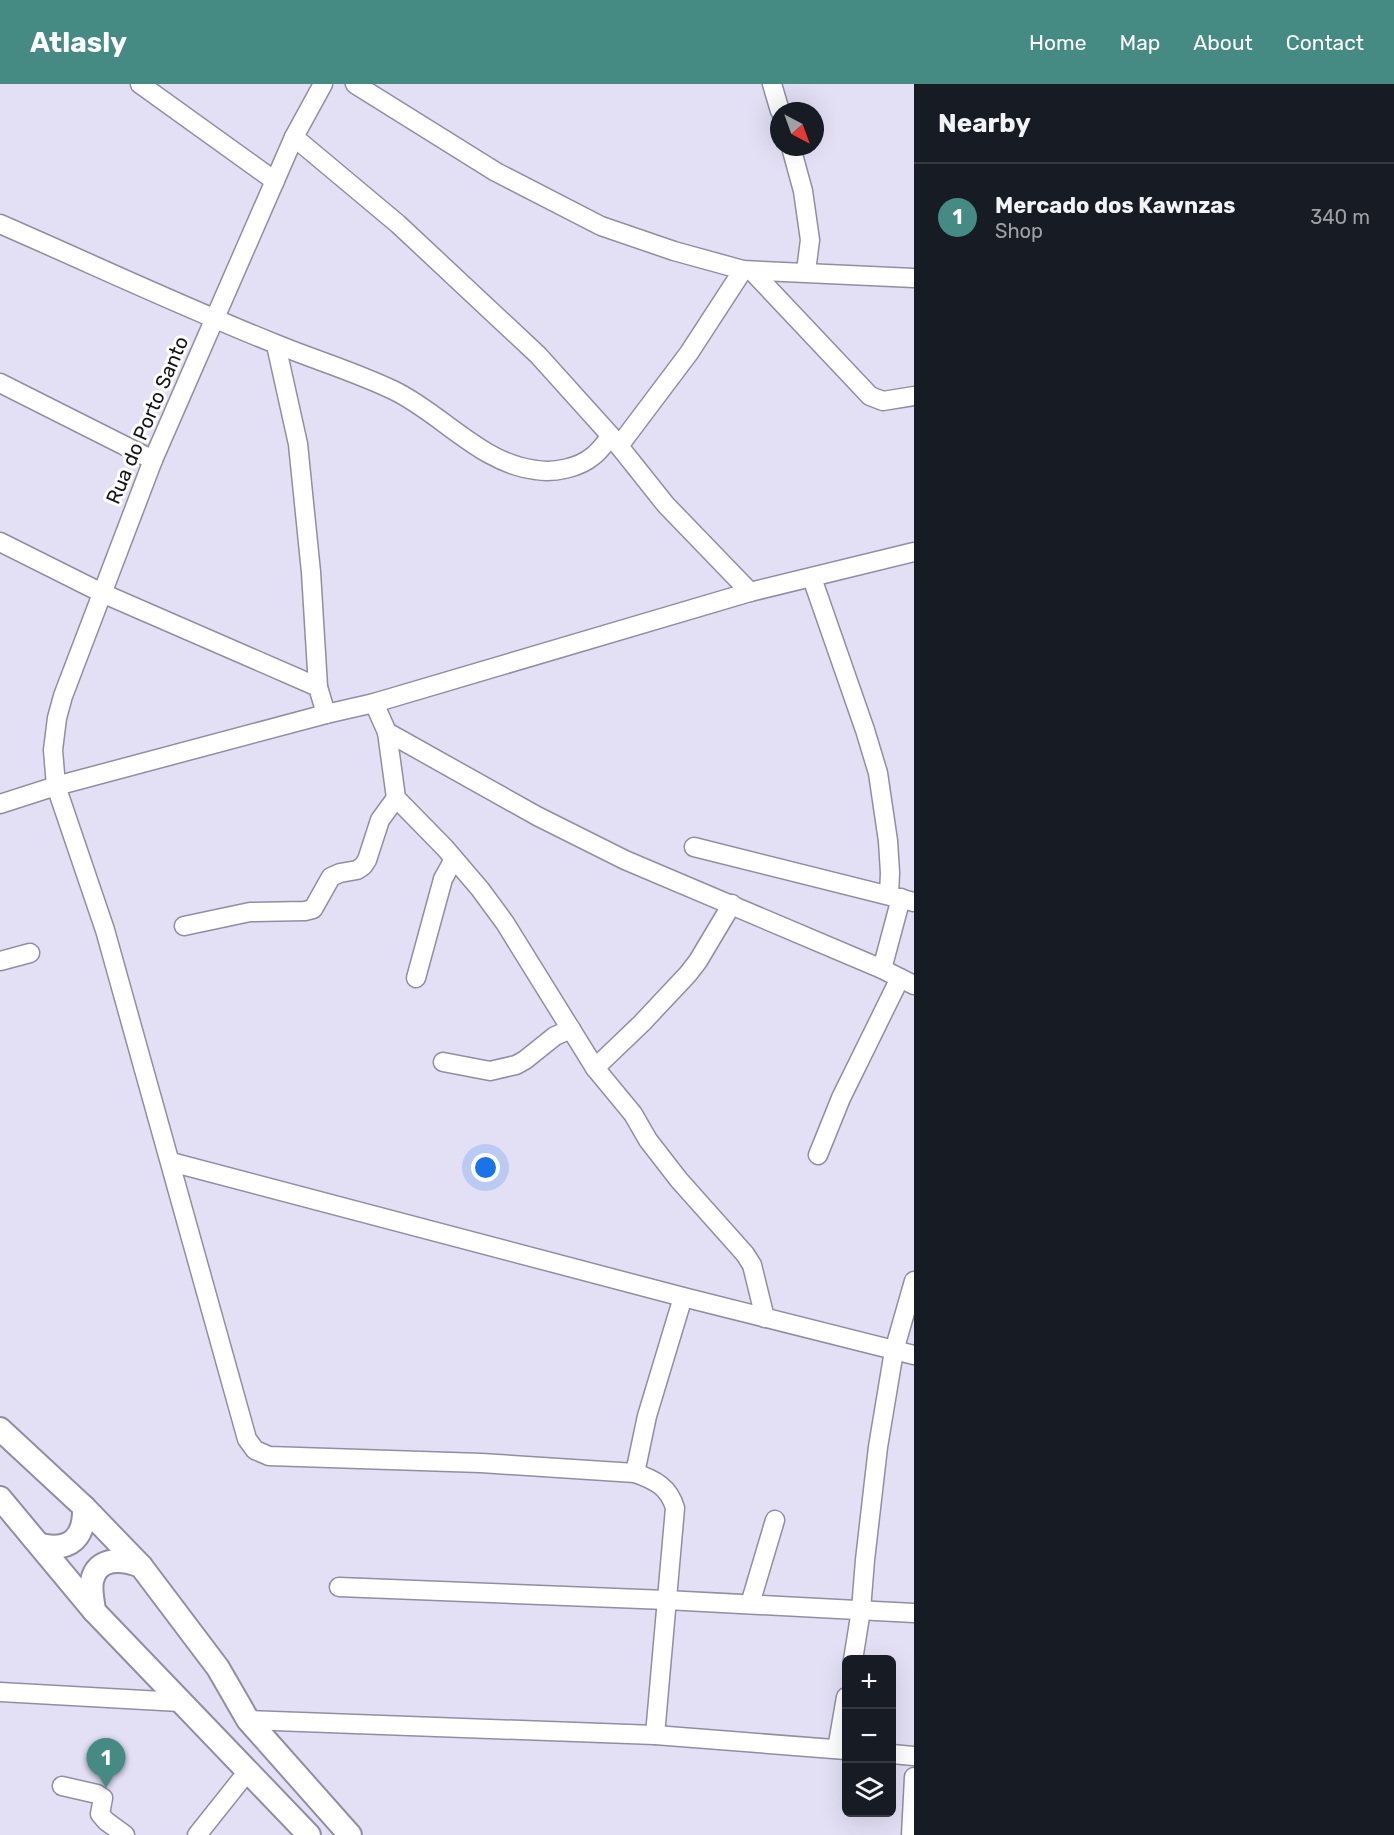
<!DOCTYPE html>
<meta charset="utf-8">
<style>
:root{--surface:#171b24;--page:#242831;--text:#f1f3f6;--muted:#9ea1a6;--line:#363941;--accent:#458b83}
body{margin:0;font-family:Rubik,sans-serif;background:var(--page);color:var(--text)}
.controls{position:absolute;right:18px;bottom:18px;display:grid;overflow:hidden;border-radius:9px;box-shadow:0 6px 24px #0002}
.controls button{width:54px;height:54px;display:grid;place-items:center;padding:0;border:0;border-bottom:2px solid var(--line);background:var(--surface);color:var(--text);font:30px sans-serif}
.compass{position:absolute;left:770px;top:18px;width:54px;height:54px;border-radius:50%;background:var(--surface);box-shadow:0 6px 24px #0002;rotate:139deg}
.you{position:absolute;left:486px;top:1084px;width:21px;height:21px;margin:-15px;border:4px solid #fff;border-radius:50%;background:#1a73e8;box-shadow:0 0 0 9px #1a73e833}
.badge{display:grid;place-items:center;width:39px;height:39px;border-radius:50%;background:var(--accent);color:#fff;font-size:20px;font-weight:700}
.pin{position:absolute;translate:-50% -50px;filter:drop-shadow(0 2px 3px #0008)}
.pin::after{content:'';position:absolute;top:32px;width:21px;height:18px;background:inherit;clip-path:polygon(0 0,100% 0,50% 100%)}
.list{margin:0;padding:0;list-style:none}
h2{display:flex;justify-content:space-between;align-items:center;height:78px;margin:0;padding:0 24px;font-size:26px}
h2 small{font-size:20px;font-weight:400;color:var(--muted)}
.list li{display:grid;grid-template-columns:39px 1fr auto;gap:18px;align-items:center;box-sizing:border-box;height:108px;padding:0 24px;border-top:2px solid var(--line)}
.list b{display:block;font-size:22px;white-space:nowrap}
.list p{margin:0;font-size:20px;white-space:nowrap;color:var(--muted)}
.list em{font-size:20px;font-style:normal;color:var(--muted)}
.icon{flex:none;width:33px;height:33px;fill:none;stroke:currentColor;stroke-width:2;stroke-linecap:round;stroke-linejoin:round}
.map{position:relative;flex:none;width:914px;height:1751px;overflow:hidden}
header{display:flex;align-items:center;gap:36px;box-sizing:border-box;height:84px;padding:0 30px;background:var(--accent);color:#fff}
header strong{font-size:28px}
nav{display:flex;gap:33px;margin-inline-start:auto;font-size:21px}
main{display:flex}
aside{flex:1;background:var(--surface)}
.map>svg:first-child{display:block}
</style>
<header>
<strong>Atlasly</strong>
<nav><a>Home</a><a>Map</a><a>About</a><a>Contact</a></nav>
</header>
<main>
<div class="map">
<svg width="914" height="1751" viewBox="0 0 914 1751">
<rect width="100%" height="100%" fill="#e3e0f6"/>
<g fill="none" stroke-linecap="round" stroke-linejoin="round">
<g stroke="#918ea2" stroke-width="21">
<g id="minor">
<polyline points="140,0 275,97"/>
<path d="M323 0 294 53 153 376 63 612 57 634 53 666 56 702 105 846 247 1355 255 1366 269 1372 481 1379 635 1389C655 1396 669 1403 675 1424L655 1651"/>
<polyline points="355,0 496,88 601,142 674,167 743,186 914,194"/>
<polyline points="772,0 780,27"/>
<polyline points="294,53 398,140 538,271 611,352 666,421 750,508"/>
<polyline points="791,63 803,107 810,156 806,187"/>
<path d="M0 140C92 180 183 223 276 260 315 276 356 288 395 307 442 330 482 380 536 386 554 389 579 384 593 372 600 367 605 359 611 352"/>
<polyline points="752,187 870,312 883,317 914,312"/>
<polyline points="276,261 298,360 311,488 318,603"/>
<polyline points="0,299 153,376"/>
<polyline points="619,362 689,269 743,186"/>
<polyline points="0,458 102,509 318,603 326,630"/>
<polyline points="812,494 865,646 878,689 888,757 890,789 889,811"/>
<polyline points="374,619 387,648 537,732 625,776 882,885 914,901"/>
<polyline points="387,648 396,714 445,764 480,805 505,839 595,984 633,1030 648,1056 679,1096 745,1170 752,1181 765,1234"/>
<polyline points="0,720 56,702 326,630 374,619 750,508 914,468"/>
<polyline points="694,763 914,818"/>
<polyline points="184,842 250,828 305,827 313,825 331,793 340,789 357,786 363,782 367,776 380,736 396,714"/>
<polyline points="0,877 30,869"/>
<polyline points="882,885 901,814"/>
<polyline points="416,894 443,795 454,775"/>
<polyline points="443,978 490,987 516,981 525,976 555,952 571,945"/>
<polyline points="595,984 642,939 688,890 698,877 732,820"/>
<polyline points="818,1071 841,1014 900,894"/>
<polyline points="171,1078 683,1213 914,1271"/>
<polyline points="635,1389 647,1332 683,1213"/>
<polyline points="339,1503 666,1516 914,1529"/>
<polyline points="750,1520 775,1436"/>
<polyline points="853,1576 861,1526 865,1476 878,1363 894,1267 914,1197"/>
<polyline points="0,1608 180,1618"/>
<polyline points="248,1636 655,1651 846,1666"/>
<polyline points="837,1665 846,1613"/>
<polyline points="892,1670 914,1672"/>
<polyline points="62,1702 97,1710 103,1714 100,1730 106,1737 125,1751"/>
<polyline points="197,1751 248,1687"/>
<polyline points="911,1751 914,1693"/>
</g>
</g>
<g stroke="#918ea2" stroke-width="26">
<g id="major">
<polyline points="0,1345 84,1423 141,1482 218,1584 248,1636 350,1751"/>
<polyline points="0,1414 94,1527 309,1751"/>
<path d="M40 1461C71 1468 85 1453 84 1423"/>
<path d="M94 1527C93 1517 90 1506 92 1497 97 1472 123 1475 141 1482"/>
</g>
</g>
<use href="#minor" stroke="#fff" stroke-width="18"/>
<use href="#major" stroke="#fff" stroke-width="22"/>
</g>
<g text-anchor="middle" stroke-width="6" stroke-linejoin="round" paint-order="stroke">
<g font-size="20" fill="#14131b" stroke="#fff">
<text transform="translate(147 336) rotate(-67)" y="7">Rua do Porto Santo</text>
</g>
</g>
</svg>
<div class="controls">
<button>+</button>
<button>−</button>
<button><svg class="icon" aria-label="layers" viewBox="0 0 24 24"><path d="M12 4l9 5-9 5-9-5zM3 14l9 5 9-5"/></svg></button>
</div>
<svg class="compass" viewBox="-18 -18 36 36"><path d="M0-13l5 13h-10z" fill="#e53935"/><path d="M0 13l5-13h-10z" fill="#9ea1a6"/></svg>
<div class="you"></div>
<div class="pin badge" style="left:106px;top:1704px">1</div>
</div>
<aside>
<h2>Nearby<small></small></h2>
<ul class="list">
<li><span class="badge">1</span><div><b>Mercado dos Kawnzas</b><p>Shop</p></div><em>340 m</em></li>
</ul>
</aside>
</main>
